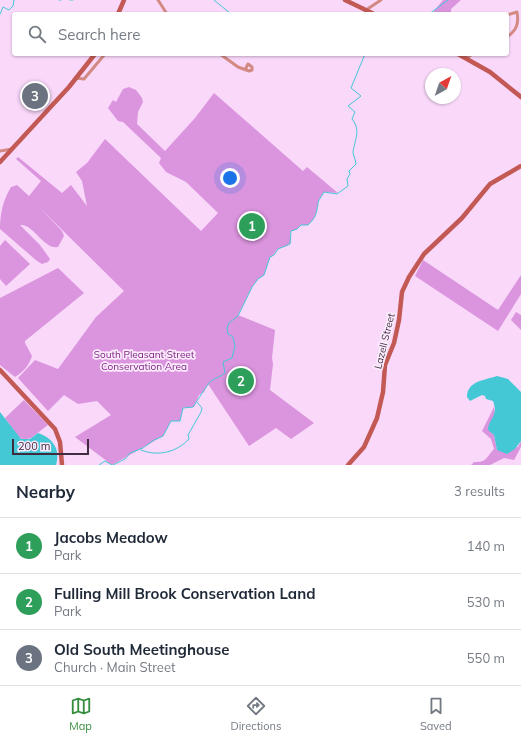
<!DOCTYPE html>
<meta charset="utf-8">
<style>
:root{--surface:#fff;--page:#f6f6f7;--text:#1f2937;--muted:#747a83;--line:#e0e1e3;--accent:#348c3c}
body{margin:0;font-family:Mulish,sans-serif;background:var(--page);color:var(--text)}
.compass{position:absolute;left:425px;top:68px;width:36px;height:36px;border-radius:50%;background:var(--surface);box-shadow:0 1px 3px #0004;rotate:40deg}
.scale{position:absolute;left:12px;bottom:10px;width:77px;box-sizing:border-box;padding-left:4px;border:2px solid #3d2d3e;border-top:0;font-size:11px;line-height:14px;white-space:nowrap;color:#3d2d3e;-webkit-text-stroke:3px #fcebfd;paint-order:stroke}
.you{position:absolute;left:230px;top:178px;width:14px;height:14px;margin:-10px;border:3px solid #fff;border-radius:50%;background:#1a73e8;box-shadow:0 0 0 6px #1a73e833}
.badge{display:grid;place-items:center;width:26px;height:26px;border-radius:50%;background:var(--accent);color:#fff;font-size:13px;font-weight:700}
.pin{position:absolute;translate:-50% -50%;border:2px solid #fff;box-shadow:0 1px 4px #0006}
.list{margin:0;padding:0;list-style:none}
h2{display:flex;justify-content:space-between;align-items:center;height:52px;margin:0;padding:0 16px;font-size:17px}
h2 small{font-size:13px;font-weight:400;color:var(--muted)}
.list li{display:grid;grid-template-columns:26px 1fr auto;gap:12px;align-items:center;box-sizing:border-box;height:56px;padding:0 16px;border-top:1px solid var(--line)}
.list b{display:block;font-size:15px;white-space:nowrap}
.list p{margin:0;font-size:13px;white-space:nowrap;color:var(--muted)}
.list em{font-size:13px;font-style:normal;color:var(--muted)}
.icon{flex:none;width:22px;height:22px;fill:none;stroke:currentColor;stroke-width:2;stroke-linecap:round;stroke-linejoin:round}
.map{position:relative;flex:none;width:521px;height:465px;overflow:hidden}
.search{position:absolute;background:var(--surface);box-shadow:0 1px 3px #0004;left:12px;right:12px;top:12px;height:44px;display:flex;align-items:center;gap:10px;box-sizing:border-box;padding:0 14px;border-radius:4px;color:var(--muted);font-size:15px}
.sheet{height:220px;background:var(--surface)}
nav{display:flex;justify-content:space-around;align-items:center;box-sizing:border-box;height:56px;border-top:1px solid var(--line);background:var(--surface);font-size:11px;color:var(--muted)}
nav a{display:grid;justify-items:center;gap:2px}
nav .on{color:var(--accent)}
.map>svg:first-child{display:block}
</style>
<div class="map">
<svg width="521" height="465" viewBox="0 0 521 465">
<rect width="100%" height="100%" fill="#f9d8fa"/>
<g fill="#db94de">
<polygon points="443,0 461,0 451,9 451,14 434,14 434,11"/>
<path d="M129 87 136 90 142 98 143 102 138 112 137 124 165 151 195 118 214 93 303 171 307 167 338 193 324 192C322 196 318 200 318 204 316 215 316 217 308 225H301L297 229 290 232 291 242C287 248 283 246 278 249 274 252 275 255 270 257L264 275 258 279 252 287 238 315 275 330 272 358 273 364 270 390 314 423 291 439 276 428 249 446 208 384 204 392 199 395 194 407 183 408 180 421H171L163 436 112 465 75 437 111 415 97 401 78 404 64 395 48 411 18 378 35 360 58 369 96 317 124 291 40 208 62 231 64 236 58 247C44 250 33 223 20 225L40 245 50 259 48 262 42 264 37 261 0 229C0 214 3 200 11 187L17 185 29 196 41 181 16 159 18 157 62 193 71 185 87 206 82 181 76 172 87 163 105 139 201 231 218 213 186 182 166 172 159 163 161 158 123 122 118 121 108 108 113 100 116 102 123 89Z"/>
<polygon points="5,240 30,264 6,286 0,279 0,246"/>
<polygon points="423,260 498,310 521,275 521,294 498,331 415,276"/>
<path d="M58 268 84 293 25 341V343L32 356C29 366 23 372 15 377L0 365V298Z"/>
<polygon points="516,312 521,315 521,330 511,320"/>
<polygon points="24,400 48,425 31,438 23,440 17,435 5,418"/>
<path d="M494 407 495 414 491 432 494 435 497 450 518 447 521 441V447L514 460 504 458 490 465H471L474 462C487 463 486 457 494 449L491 439 482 431Z"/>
</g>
<g fill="#44c8d6">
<path d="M497 376 508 379 521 392V441L515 449 507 454 497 450 494 435 488 430C488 419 499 417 493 401L486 399 485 396 482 395 470 401 467 397C467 381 485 380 497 376Z"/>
<path d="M0 412 21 439H30L38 433C53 438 61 450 56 465H0Z"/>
</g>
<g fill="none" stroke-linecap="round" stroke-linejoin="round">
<g stroke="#44c8d6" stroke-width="1">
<polyline points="59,0 61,0"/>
<polyline points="70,0 73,0"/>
<polyline points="214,0 231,14"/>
<polyline points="0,14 3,7 9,10 13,6 14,0"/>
<polyline points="429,14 448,0"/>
<path d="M141 450C158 457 177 452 189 439L188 435 201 412 202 408 197 402"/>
<polyline points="99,465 105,461 112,465"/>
<path d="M113 465 125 459 130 453 143 448 154 440 163 436 171 421H180L183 408 193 407C195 404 209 382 211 381 216 378 221 376 225 373L223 362 232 358 235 346 233 337 228 334 227 328 229 323 238 316 252 287 258 279 264 275 270 257 274 255 278 249 290 244 291 231 297 229 301 225H308C316 217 316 215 318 204 318 200 322 196 324 192L337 194 348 186 347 179 350 174 349 171 356 164C356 160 353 156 353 152 355 139 361 130 352 119L355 112 348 106 361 96 351 88 365 54"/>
</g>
<g stroke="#d38a83" stroke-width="3">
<polyline points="158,0 167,14"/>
<polyline points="366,10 381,0"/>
<path d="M507 15 517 12C519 23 517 30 507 37"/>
<polyline points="220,54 238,67 249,71 252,70 252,67 248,64 246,68"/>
<polyline points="467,58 472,54"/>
<polyline points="76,78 84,79 105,54"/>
<polyline points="0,151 12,149"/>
</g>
<g stroke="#c35954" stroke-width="4.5">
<polyline points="345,0 374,14"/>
<polyline points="118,14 124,0"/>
<polyline points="458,54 490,72 521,97"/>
<polyline points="0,162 69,87 95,54"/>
<polyline points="0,370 55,429 60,442 62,465"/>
<polyline points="348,465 364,447 377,418 383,392 385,365 394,343 399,320 402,292 409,277 424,254 462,218 490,184 521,166"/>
</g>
</g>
<g text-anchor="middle" stroke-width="3.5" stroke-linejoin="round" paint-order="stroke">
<g font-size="10" fill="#3d2d3e" stroke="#fcebfd">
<text transform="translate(384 341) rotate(-76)" y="4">Lazell Street</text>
</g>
<g font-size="10" fill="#781a7f" stroke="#fcebfd">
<text x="144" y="358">South Pleasant Street<tspan x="144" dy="12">Conservation Area</tspan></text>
</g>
</g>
</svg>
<svg class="compass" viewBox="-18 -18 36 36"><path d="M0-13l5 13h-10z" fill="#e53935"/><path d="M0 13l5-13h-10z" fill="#747a83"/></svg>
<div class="scale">200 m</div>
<div class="you"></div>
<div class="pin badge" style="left:252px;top:226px;background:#2e9e5b">1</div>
<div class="pin badge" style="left:241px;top:381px;background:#2e9e5b">2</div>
<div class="pin badge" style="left:35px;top:96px;background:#6b7280">3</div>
<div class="search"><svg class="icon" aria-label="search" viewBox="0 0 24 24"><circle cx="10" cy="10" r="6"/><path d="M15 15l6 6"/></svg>Search here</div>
</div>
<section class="sheet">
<h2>Nearby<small>3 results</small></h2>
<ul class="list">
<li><span class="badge" style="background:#2e9e5b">1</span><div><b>Jacobs Meadow</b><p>Park</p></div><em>140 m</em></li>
<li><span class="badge" style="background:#2e9e5b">2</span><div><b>Fulling Mill Brook Conservation Land</b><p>Park</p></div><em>530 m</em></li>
<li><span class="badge" style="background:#6b7280">3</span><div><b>Old South Meetinghouse</b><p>Church · Main Street</p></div><em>550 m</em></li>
</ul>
</section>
<nav>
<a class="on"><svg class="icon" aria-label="map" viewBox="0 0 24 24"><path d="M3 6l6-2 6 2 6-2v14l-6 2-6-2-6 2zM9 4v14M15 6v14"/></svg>Map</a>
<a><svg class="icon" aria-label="directions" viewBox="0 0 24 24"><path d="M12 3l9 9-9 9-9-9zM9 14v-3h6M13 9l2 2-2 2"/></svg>Directions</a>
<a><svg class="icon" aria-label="saved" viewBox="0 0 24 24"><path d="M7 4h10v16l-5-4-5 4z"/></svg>Saved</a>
</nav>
